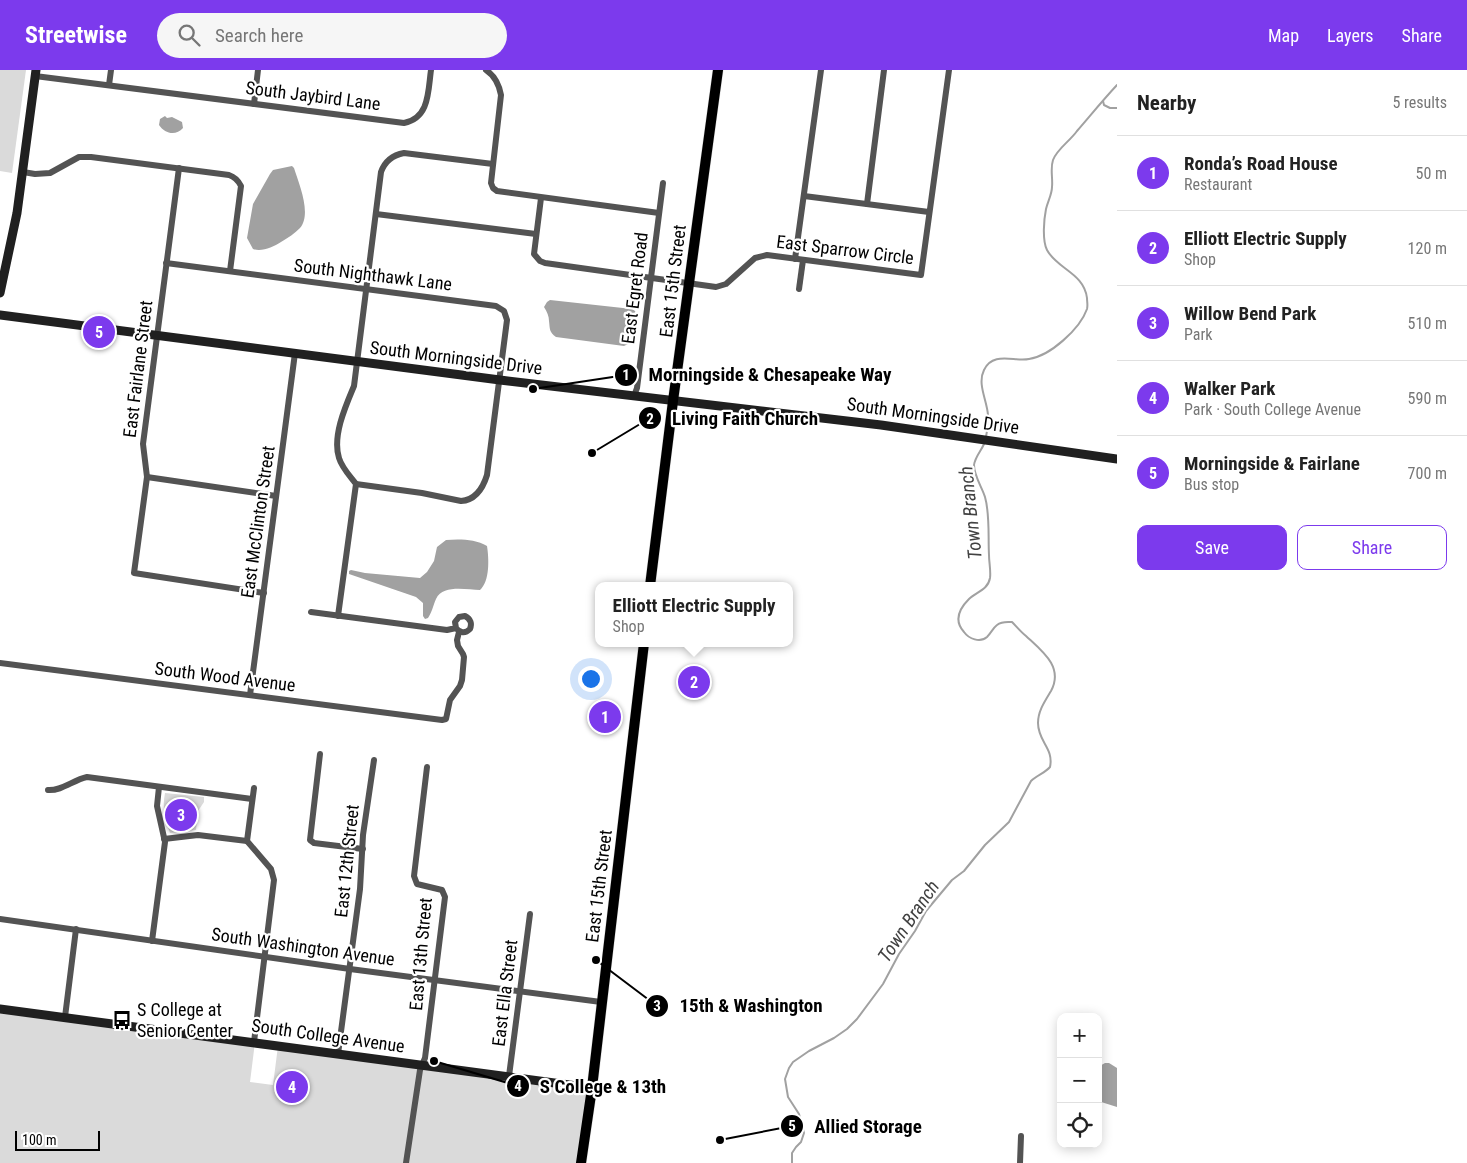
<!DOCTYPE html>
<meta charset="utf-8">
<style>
:root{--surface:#fff;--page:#f6f6f6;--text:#222;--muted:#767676;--line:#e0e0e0;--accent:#7c3aed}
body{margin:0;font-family:"Roboto Condensed",sans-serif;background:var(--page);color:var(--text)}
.controls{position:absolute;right:15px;bottom:15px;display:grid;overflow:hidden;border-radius:10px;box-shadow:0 2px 12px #0003}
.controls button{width:45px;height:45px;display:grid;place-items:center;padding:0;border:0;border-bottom:1px solid var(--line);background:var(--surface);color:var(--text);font:25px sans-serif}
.scale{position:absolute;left:15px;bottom:12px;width:85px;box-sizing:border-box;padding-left:5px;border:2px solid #000;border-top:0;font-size:14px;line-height:18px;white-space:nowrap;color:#000;-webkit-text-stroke:4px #fff;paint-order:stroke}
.you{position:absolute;left:590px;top:608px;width:18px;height:18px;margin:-12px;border:4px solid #fff;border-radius:50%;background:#1a73e8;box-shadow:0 0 0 8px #1a73e833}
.badge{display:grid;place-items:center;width:32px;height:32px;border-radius:50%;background:var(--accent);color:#fff;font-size:16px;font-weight:700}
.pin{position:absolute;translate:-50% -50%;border:2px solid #fff;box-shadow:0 1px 5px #0006}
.popup{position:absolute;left:595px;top:512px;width:198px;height:65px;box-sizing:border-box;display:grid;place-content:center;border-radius:10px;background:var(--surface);filter:drop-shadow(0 1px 4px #0005);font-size:16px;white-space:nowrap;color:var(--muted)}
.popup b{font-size:19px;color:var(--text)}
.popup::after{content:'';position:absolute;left:50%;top:100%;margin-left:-10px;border:10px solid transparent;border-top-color:var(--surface)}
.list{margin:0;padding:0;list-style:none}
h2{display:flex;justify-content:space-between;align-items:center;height:65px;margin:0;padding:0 20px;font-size:21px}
h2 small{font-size:16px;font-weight:400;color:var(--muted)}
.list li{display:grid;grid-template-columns:32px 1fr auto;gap:15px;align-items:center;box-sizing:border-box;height:75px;padding:0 20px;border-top:1px solid var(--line)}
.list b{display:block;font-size:19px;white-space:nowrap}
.list p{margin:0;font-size:16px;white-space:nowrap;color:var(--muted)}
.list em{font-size:16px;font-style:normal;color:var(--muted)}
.actions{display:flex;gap:10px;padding:15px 20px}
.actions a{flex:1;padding:11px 0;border:1px solid var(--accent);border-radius:10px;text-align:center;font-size:18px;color:var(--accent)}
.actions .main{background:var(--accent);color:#fff}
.icon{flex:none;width:28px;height:28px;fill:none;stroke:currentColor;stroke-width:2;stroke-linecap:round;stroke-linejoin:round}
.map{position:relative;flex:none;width:1117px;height:1093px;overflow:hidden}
header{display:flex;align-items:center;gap:30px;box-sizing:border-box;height:70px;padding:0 25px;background:var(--accent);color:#fff}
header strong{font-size:24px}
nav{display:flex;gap:28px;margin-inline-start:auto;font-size:18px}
.search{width:350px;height:45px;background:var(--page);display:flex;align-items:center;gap:12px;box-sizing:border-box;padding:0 18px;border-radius:28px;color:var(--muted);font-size:19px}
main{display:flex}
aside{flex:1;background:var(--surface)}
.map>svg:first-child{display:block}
</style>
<header>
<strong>Streetwise</strong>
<div class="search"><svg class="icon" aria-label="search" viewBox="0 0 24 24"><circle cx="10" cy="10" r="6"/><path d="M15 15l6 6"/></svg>Search here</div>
<nav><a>Map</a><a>Layers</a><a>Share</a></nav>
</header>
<main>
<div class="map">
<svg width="1117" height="1093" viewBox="0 0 1117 1093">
<rect width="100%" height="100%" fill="#fff"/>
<g fill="#dadada">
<polygon points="0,0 26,0 12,103 0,101"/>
<path d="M165 723 204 727V732L198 741 196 760 170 763C165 749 162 738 165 723Z"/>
<polygon points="0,939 255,972 250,1012 273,1015 278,976 592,1018 581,1093 0,1093"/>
</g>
<g fill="#a1a1a1">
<path d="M165 46 167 48 172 47 182 52 183 58C176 66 165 64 159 55L160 49Z"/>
<path d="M292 96 294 98C299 114 312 144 300 158 295 163 288 168 281 172 273 177 262 182 253 179L247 168 253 134 270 104 273 100Z"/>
<path d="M550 230 632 239 635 241 637 246 635 266 632 272 624 276 556 267C549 262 550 259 549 251 549 246 547 242 544 237L547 232Z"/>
<path d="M446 470C460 469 475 469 487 476 489 489 490 511 480 520 467 520 443 514 436 529 433 536 432 542 428 548L425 549 423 546V533L416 527 349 504V501L351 500 365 503 420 508 427 502 434 491 437 477Z"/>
<polygon points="1105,993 1109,993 1117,998 1117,1037 1098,1031 1098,997"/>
</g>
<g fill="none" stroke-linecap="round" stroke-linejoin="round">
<g stroke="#a1a1a1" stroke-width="2">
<polyline points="1103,31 1104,35 1110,38 1117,38"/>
<path d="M986 367C987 360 989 352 988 345 987 330 977 314 984 300 993 281 1014 292 1029 289 1050 286 1080 259 1087 239 1088 235 1087 232 1087 228 1084 203 1057 199 1047 180 1042 170 1044 149 1046 139 1048 131 1052 124 1052 117 1053 108 1050 99 1053 90 1057 79 1070 71 1077 61 1090 46 1103 30 1117 15"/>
<path d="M792 1093V1083L796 1077 801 1072 804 1063 799 1044 788 1027 785 1009 789 998 793 992 809 981 834 968 847 959 857 949 883 914 899 884 915 861 926 841 952 810 964 801 985 775 1009 752 1031 711C1037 705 1045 703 1050 697 1054 678 1038 672 1038 653 1038 641 1045 631 1051 621 1064 597 1042 581 1026 566 1021 562 1017 557 1012 552 1007 552 1002 551 997 555 993 558 991 563 987 567 980 573 969 569 964 562 954 551 959 539 969 529 976 522 988 520 990 508 991 501 989 492 989 485 988 467 990 444 985 427 982 417 974 406 974 395 975 387 981 381 984 374"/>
</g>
<g stroke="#dbdbdb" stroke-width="11">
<g id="primary">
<polyline points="650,516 673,331 718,0"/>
<polyline points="581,1093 592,1018 644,573"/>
</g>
</g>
<g stroke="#535353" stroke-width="6">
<path d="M486 0C495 6 499 14 501 25L491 113 493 118 497 121 659 143"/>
<path d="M35 6 404 53C430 48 428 20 431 0"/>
<polyline points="109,15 111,0"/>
<polyline points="254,34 258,0"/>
<polyline points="179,98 143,374 147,407 134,503 264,523"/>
<path d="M23 102 35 104 50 103 79 87H91L229 105C235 107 238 110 241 116L230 201"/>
<polyline points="804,126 929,142"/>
<polyline points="541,128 534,184 540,191 545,193 716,217 726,214 755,188 767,185 921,205 949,0"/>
<polyline points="867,134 884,0"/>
<polyline points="376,144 536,164"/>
<polyline points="795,189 821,0"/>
<path d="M166 193 496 236 504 241 507 250 487 405C483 418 476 430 461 431L422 423 356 414"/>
<polyline points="799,219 803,190"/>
<polyline points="634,326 637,318 663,113"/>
<polyline points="147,407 276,426"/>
<path d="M311 542 447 560 456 558C460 563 465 564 470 559 472 554 471 549 465 546L459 547 455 552 456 558"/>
<path d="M338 546 356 414C350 406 342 398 339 388 332 366 346 335 354 316L381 102C385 91 393 85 404 83L493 94"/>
<polyline points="0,593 442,650 446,649 450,630 460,616 462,610 464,587 463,584 458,576 457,570 459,562"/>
<polyline points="250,625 295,283"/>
<polyline points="320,684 310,770 314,773 363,779"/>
<polyline points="254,718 247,771 271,799 274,810 254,972"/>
<path d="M48 720C62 721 73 710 87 707L252 729"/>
<polyline points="164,769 198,765 247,771"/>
<polyline points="0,849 350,899 601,932"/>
<polyline points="152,871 165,772 157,736 159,717"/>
<polyline points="65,947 76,859"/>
<polyline points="338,984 360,819 363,765 374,690"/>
<polyline points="509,1006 530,844"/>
<polyline points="406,1093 420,1000 425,988 445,827 442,820 417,814 414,806 427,697"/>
<polyline points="1020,1093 1021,1066"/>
</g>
<g stroke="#202020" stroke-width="9">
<polyline points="0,223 17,143 36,0"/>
<polyline points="0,245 500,310 881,355 1117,389"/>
<polyline points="0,939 592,1018"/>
</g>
<use href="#primary" stroke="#000" stroke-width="10"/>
</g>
<defs>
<g id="bus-bare" transform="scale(1.5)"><path d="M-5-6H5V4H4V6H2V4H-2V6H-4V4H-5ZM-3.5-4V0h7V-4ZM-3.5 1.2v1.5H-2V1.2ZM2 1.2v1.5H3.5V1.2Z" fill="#000" stroke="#fff" stroke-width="2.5" paint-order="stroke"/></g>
</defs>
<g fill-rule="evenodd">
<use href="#bus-bare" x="122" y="950"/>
</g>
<g text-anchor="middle" stroke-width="4.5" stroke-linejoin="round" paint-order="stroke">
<g font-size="18" fill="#000" stroke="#fff">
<text transform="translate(313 26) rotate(7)" y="6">South Jaybird Lane</text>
<text transform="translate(845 180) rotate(7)" y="6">East Sparrow Circle</text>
<text transform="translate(373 205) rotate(7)" y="6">South Nighthawk Lane</text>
<text transform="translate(673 211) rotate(-83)" y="6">East 15th Street</text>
<text transform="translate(635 218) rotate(-83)" y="6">East Egret Road</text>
<text transform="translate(456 288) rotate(7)" y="6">South Morningside Drive</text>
<text transform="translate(138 299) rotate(-83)" y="6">East Fairlane Street</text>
<text transform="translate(933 346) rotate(8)" y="6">South Morningside Drive</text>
<text transform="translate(258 452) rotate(-82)" y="6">East McClinton Street</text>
<text transform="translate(225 607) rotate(7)" y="6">South Wood Avenue</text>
<text transform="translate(347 791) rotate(-84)" y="6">East 12th Street</text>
<text transform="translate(599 816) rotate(-83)" y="6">East 15th Street</text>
<text transform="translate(303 877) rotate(8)" y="6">South Washington Avenue</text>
<text transform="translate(421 884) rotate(-85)" y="6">East 13th Street</text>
<text transform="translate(505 923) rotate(-83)" y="6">East Ella Street</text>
<text transform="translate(328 966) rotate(8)" y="6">South College Avenue</text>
</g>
<g font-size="18" fill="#000" stroke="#fff" text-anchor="start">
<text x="137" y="946">S College at<tspan x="137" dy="21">Senior Center</tspan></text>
</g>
<g font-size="19" font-style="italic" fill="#424242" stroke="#fff">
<text transform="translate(970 443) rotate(-96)" y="7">Town Branch</text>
<text transform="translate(908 851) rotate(-56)" y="7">Town Branch</text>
</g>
</g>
<path fill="none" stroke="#000" stroke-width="2" d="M533 319L626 305M592 383L650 348M596 890L657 936M434 991L518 1016M720 1070L792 1056"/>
<g fill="#000" stroke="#fff" stroke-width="2">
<circle cx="533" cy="319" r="5"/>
<circle cx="592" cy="383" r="5"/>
<circle cx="596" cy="890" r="5"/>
<circle cx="434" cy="991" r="5"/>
<circle cx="720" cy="1070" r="5"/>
<circle cx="626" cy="305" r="12"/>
<circle cx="650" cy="348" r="12"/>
<circle cx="657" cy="936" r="12"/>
<circle cx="518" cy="1016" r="12"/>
<circle cx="792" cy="1056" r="12"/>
</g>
<g font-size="15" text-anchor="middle" font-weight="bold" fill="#fff">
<text x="626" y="310">1</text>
<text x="650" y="354">2</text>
<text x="657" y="941">3</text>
<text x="518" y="1021">4</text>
<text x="792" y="1061">5</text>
</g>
<g font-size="19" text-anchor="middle" font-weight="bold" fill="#000" stroke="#fff" stroke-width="4.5" stroke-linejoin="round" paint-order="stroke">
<text x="770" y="311">Morningside &amp; Chesapeake Way</text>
<text x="745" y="355">Living Faith Church</text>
<text x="751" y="942">15th &amp; Washington</text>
<text x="603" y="1023">S College &amp; 13th</text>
<text x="868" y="1063">Allied Storage</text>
</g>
</svg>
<div class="controls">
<button>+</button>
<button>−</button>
<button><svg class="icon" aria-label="locate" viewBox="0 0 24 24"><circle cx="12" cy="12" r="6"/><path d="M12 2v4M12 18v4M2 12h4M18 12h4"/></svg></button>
</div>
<div class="scale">100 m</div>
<div class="you"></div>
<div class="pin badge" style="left:605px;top:647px">1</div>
<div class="pin badge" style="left:694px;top:612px">2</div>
<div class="popup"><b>Elliott Electric Supply</b>Shop</div>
<div class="pin badge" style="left:181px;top:745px">3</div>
<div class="pin badge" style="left:292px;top:1017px">4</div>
<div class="pin badge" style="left:99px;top:262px">5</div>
</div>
<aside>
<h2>Nearby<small>5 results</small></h2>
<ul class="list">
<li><span class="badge">1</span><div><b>Ronda’s Road House</b><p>Restaurant</p></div><em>50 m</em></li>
<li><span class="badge">2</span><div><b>Elliott Electric Supply</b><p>Shop</p></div><em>120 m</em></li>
<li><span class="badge">3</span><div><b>Willow Bend Park</b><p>Park</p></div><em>510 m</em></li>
<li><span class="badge">4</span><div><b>Walker Park</b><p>Park · South College Avenue</p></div><em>590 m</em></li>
<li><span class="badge">5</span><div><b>Morningside &amp; Fairlane</b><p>Bus stop</p></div><em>700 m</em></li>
</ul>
<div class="actions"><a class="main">Save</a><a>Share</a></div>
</aside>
</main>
